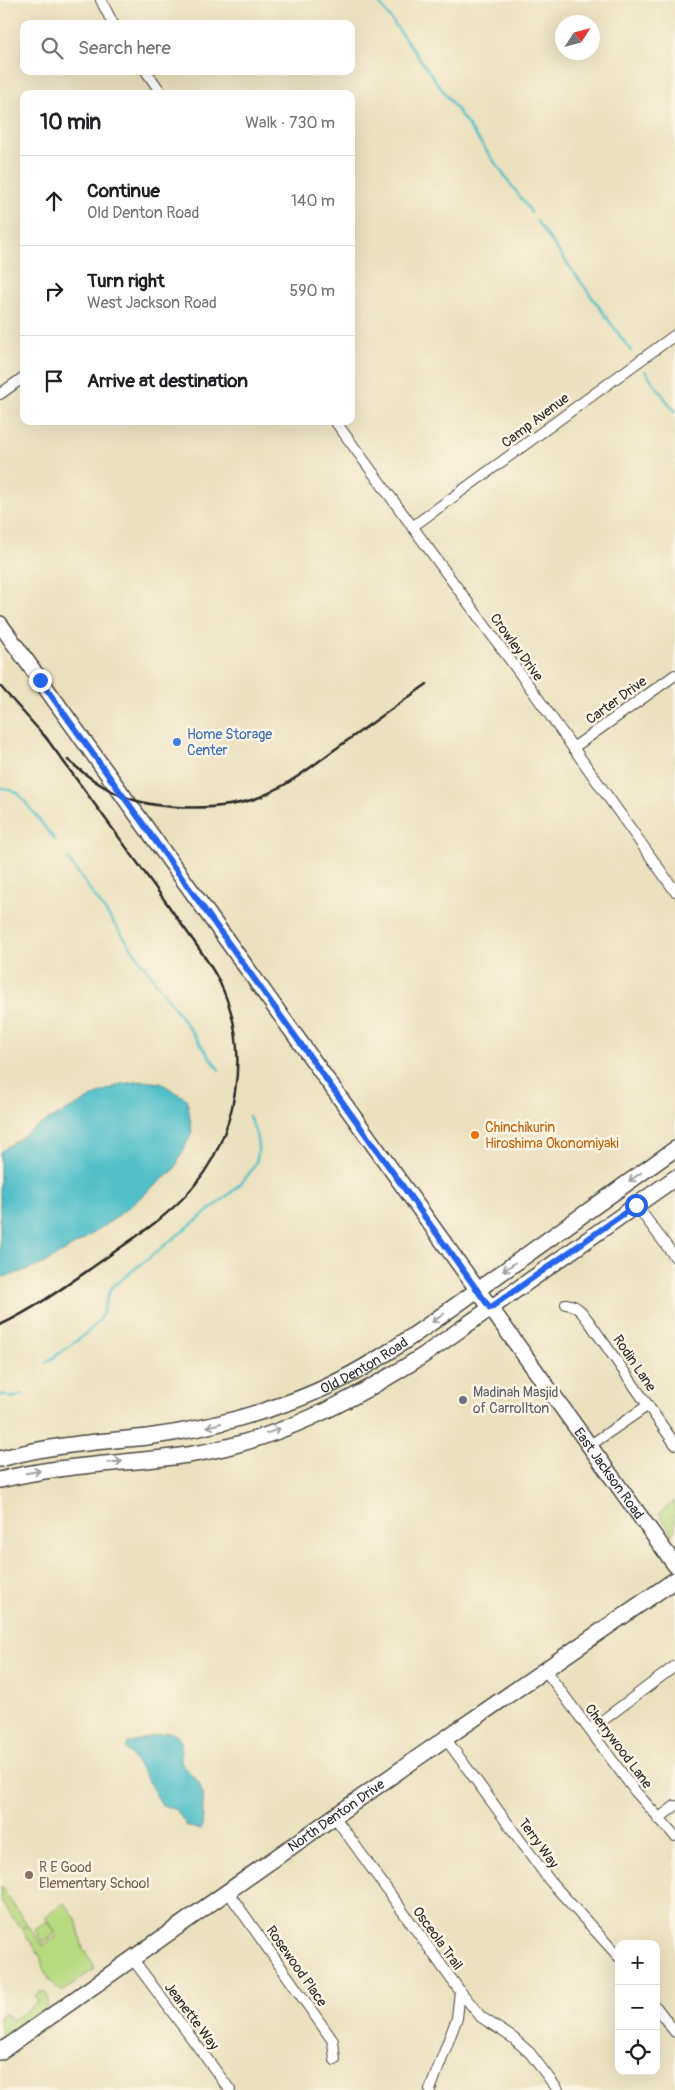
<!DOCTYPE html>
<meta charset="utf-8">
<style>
:root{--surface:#fff;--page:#f6f6f6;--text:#202124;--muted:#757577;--line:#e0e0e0}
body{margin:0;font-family:Pangolin,sans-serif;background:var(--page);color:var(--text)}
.controls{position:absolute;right:15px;bottom:15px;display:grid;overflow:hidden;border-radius:10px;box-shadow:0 5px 20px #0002}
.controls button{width:45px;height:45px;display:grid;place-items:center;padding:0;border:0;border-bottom:1px solid var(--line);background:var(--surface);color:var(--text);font:25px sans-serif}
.compass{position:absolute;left:555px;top:15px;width:45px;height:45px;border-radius:50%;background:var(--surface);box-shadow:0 5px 20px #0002;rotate:54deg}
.stop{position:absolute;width:15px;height:15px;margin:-11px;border:4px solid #2563eb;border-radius:50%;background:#fff}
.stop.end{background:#2563eb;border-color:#fff;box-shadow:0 1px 5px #0008}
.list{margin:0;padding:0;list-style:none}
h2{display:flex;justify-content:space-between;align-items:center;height:65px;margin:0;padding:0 20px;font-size:21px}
h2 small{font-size:16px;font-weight:400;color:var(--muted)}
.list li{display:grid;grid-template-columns:32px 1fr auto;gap:15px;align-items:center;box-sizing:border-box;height:90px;padding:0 20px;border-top:1px solid var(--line)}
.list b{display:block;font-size:19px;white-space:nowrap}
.list p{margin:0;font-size:16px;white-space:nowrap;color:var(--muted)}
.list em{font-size:16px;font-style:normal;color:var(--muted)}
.icon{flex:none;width:28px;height:28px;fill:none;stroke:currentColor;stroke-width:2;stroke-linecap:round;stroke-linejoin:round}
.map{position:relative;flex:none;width:675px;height:2090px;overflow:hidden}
.search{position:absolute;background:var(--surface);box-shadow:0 5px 20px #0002;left:20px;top:20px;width:335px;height:55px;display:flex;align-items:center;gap:12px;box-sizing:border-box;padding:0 18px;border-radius:10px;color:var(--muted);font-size:19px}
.panel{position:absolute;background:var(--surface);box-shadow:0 5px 20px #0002;left:20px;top:90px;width:335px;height:335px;border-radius:10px}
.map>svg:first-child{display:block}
</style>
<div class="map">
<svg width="675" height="2090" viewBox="0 0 675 2090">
<rect width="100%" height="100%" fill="#fcf5e5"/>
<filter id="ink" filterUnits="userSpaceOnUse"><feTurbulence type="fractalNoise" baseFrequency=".02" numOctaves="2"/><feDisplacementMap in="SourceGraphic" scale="10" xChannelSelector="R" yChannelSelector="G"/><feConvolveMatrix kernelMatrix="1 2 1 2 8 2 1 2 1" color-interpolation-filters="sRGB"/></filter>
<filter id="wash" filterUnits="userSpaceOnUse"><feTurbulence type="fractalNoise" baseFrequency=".0096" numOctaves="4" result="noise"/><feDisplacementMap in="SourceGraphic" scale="20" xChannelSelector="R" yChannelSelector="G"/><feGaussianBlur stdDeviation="1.12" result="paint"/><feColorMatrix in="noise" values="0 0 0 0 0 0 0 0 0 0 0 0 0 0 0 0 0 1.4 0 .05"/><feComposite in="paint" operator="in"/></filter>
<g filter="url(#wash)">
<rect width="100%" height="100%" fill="#ebe1be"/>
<g fill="#b7d980" stroke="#718256">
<polygon points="675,1501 675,1531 672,1534 659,1513"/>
<polygon points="0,1886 27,1924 21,1929 0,1900"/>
<path d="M64 1903 76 1919 83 1949 93 1963 94 1969 64 1991C53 1990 40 1967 41 1957L22 1930 28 1926 43 1946 58 1935 56 1933 43 1943 35 1930 47 1921 56 1933 45 1917Z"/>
<path d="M40 1992 46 1993C49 1999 49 2004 45 2010L0 2042V2017L6 2013 12 2021 38 2002 35 1996Z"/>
</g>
<g fill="#51bfc9" stroke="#3e757a">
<polygon points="142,1081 161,1083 187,1099 192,1132 174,1170 114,1219 80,1242 39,1266 9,1276 0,1277 0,1152 36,1127 102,1092 121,1084"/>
<path d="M168 1732C190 1739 177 1748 182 1763 185 1770 193 1775 198 1781 204 1788 204 1822 201 1830L187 1826 176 1810 162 1805 141 1769 126 1749 128 1743Z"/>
</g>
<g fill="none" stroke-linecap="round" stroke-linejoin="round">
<g stroke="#51bfc9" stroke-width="2.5">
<polyline points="377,0 531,212"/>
<polyline points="536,220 631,351"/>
<polyline points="645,371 675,412"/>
<polyline points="0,787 18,793 55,840"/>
<polyline points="68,859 219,1070"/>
<path d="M46 1363C59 1353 94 1331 101 1317 105 1308 105 1299 112 1287L226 1197C257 1169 268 1156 249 1116"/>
<polyline points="0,1396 2,1394 12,1398 23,1394"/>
</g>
</g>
</g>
<g filter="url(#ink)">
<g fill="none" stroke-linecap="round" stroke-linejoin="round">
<g stroke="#484641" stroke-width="12">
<g id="street">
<polyline points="101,0 113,24"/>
<polyline points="146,71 162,94"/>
<polyline points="0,394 24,377"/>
<polyline points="335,421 532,690 675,891"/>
<polyline points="412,527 675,335"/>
<polyline points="573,748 675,675"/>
<polyline points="636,1205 675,1257"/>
<path d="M566 1304C578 1305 583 1314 590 1323L675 1444"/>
<polyline points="589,1446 647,1406"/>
<polyline points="545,1670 635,1791 675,1836"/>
<polyline points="590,1730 675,1666"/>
<polyline points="445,1738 550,1881 619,1957"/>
<polyline points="334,1816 460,1991 457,2018 430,2090"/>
<polyline points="658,1819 675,1806"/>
<polyline points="228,1892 333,2041 335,2060"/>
<polyline points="132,1958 230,2090"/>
<polyline points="460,1991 481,2017 513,2038 530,2053 558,2090"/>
<polyline points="656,2007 675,2032"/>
</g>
</g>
<g stroke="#484641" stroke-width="18">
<g id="secondary">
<path id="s1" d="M0 624 675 1565"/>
<path id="s2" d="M0 1459C48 1445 97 1442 147 1437 195 1431 242 1419 287 1403 360 1378 421 1330 483 1286 547 1240 611 1194 675 1149"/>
<path d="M0 1480C62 1464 125 1464 188 1455 274 1442 352 1401 424 1355L675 1178"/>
<path id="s3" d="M0 2052 420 1756 675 1580"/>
</g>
</g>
<use href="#street" stroke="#fff" stroke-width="10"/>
<use href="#secondary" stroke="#fff" stroke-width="15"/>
<g stroke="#2b2b2b" stroke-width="2.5">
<polyline points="0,686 48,740"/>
<path d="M68 760C85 775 104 789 125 797 161 811 225 811 260 797 287 786 310 768 334 750 365 728 396 706 427 684"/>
<path d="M0 1325C36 1308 67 1285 100 1262 129 1241 162 1221 187 1194 238 1138 253 1050 219 981 206 955 184 929 168 905 127 848 86 792 44 735"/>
</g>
</g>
<defs><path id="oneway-shaft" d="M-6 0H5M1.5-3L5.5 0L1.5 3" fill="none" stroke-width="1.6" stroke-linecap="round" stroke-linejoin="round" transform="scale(1.25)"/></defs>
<g stroke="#a0a0a0">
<use href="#oneway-shaft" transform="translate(635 1177) rotate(145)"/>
<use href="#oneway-shaft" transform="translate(509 1267) rotate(144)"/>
<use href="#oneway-shaft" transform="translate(438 1318) rotate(144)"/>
<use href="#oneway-shaft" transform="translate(214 1425) rotate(166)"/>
<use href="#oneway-shaft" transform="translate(273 1431) rotate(-20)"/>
<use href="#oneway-shaft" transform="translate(115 1462) rotate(-6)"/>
<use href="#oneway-shaft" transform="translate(33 1472) rotate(-10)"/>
</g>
</g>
<g fill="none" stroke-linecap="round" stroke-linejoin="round" filter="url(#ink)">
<polyline stroke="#2563eb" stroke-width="6" points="40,680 490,1308 636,1205"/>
</g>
<circle fill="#3f7fe0" stroke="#fcf5e5" stroke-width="2" cx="177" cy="742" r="5"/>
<circle fill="#e8710a" stroke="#fcf5e5" stroke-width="2" cx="475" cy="1135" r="5"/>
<circle fill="#6b7280" stroke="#fcf5e5" stroke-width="2" cx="463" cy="1400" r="5"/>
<circle fill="#8d6e63" stroke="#fcf5e5" stroke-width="2" cx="29" cy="1875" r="5"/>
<g text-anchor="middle" stroke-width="5" stroke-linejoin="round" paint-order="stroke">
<g font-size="14" fill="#2b2b2b" stroke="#fcf5e5">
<text transform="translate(535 420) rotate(-37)" y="5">Camp Avenue</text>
<text transform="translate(517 647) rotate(54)" y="5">Crowley Drive</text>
<text transform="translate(616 700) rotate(-36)" y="5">Carter Drive</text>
<text transform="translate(635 1363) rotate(56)" y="5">Rodin Lane</text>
<text dy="5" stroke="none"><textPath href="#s2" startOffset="379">Old Denton Road</textPath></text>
<text dy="5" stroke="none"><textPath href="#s1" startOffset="1045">East Jackson Road</textPath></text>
<text transform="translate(619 1746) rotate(53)" y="5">Cherrywood Lane</text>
<text dy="5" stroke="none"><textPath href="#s3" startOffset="411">North Denton Drive</textPath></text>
<text transform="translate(539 1843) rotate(54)" y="5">Terry Way</text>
<text transform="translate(438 1938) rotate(54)" y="5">Osceola Trail</text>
<text transform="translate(297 1966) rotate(55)" y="5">Rosewood Place</text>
<text transform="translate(192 2016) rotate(53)" y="5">Jeanette Way</text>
</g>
<g font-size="14" fill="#366cbe" stroke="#fcf5e5" text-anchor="start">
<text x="187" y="739">Home Storage<tspan x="187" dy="16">Center</tspan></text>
</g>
<g font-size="14" fill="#c56008" stroke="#fcf5e5" text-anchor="start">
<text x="485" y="1132">Chinchikurin<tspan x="485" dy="16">Hiroshima Okonomiyaki</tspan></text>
</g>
<g font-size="14" fill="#5b616d" stroke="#fcf5e5" text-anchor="start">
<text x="473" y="1397">Madinah Masjid<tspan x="473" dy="16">of Carrollton</tspan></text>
</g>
<g font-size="14" fill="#785e54" stroke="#fcf5e5" text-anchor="start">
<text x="39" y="1872">R E Good<tspan x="39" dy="16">Elementary School</tspan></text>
</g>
</g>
</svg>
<div class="controls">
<button>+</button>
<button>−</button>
<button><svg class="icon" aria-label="locate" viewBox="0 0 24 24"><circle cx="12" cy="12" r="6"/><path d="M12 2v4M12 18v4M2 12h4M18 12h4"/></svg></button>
</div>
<svg class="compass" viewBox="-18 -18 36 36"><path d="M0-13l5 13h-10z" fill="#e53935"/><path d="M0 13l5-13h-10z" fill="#757577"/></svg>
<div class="stop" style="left:636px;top:1205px"></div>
<div class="stop end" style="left:40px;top:680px"></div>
<div class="search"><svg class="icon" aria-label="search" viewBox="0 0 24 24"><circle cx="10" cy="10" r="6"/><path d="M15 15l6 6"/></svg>Search here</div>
<section class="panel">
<h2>10 min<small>Walk · 730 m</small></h2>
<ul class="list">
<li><svg class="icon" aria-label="ahead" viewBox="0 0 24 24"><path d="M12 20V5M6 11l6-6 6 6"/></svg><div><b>Continue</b><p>Old Denton Road</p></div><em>140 m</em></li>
<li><svg class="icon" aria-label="right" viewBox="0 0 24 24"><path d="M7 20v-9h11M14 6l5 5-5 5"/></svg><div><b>Turn right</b><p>West Jackson Road</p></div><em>590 m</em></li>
<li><svg class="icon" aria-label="arrive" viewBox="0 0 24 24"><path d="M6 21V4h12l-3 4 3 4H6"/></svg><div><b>Arrive at destination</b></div></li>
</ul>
</section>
</div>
